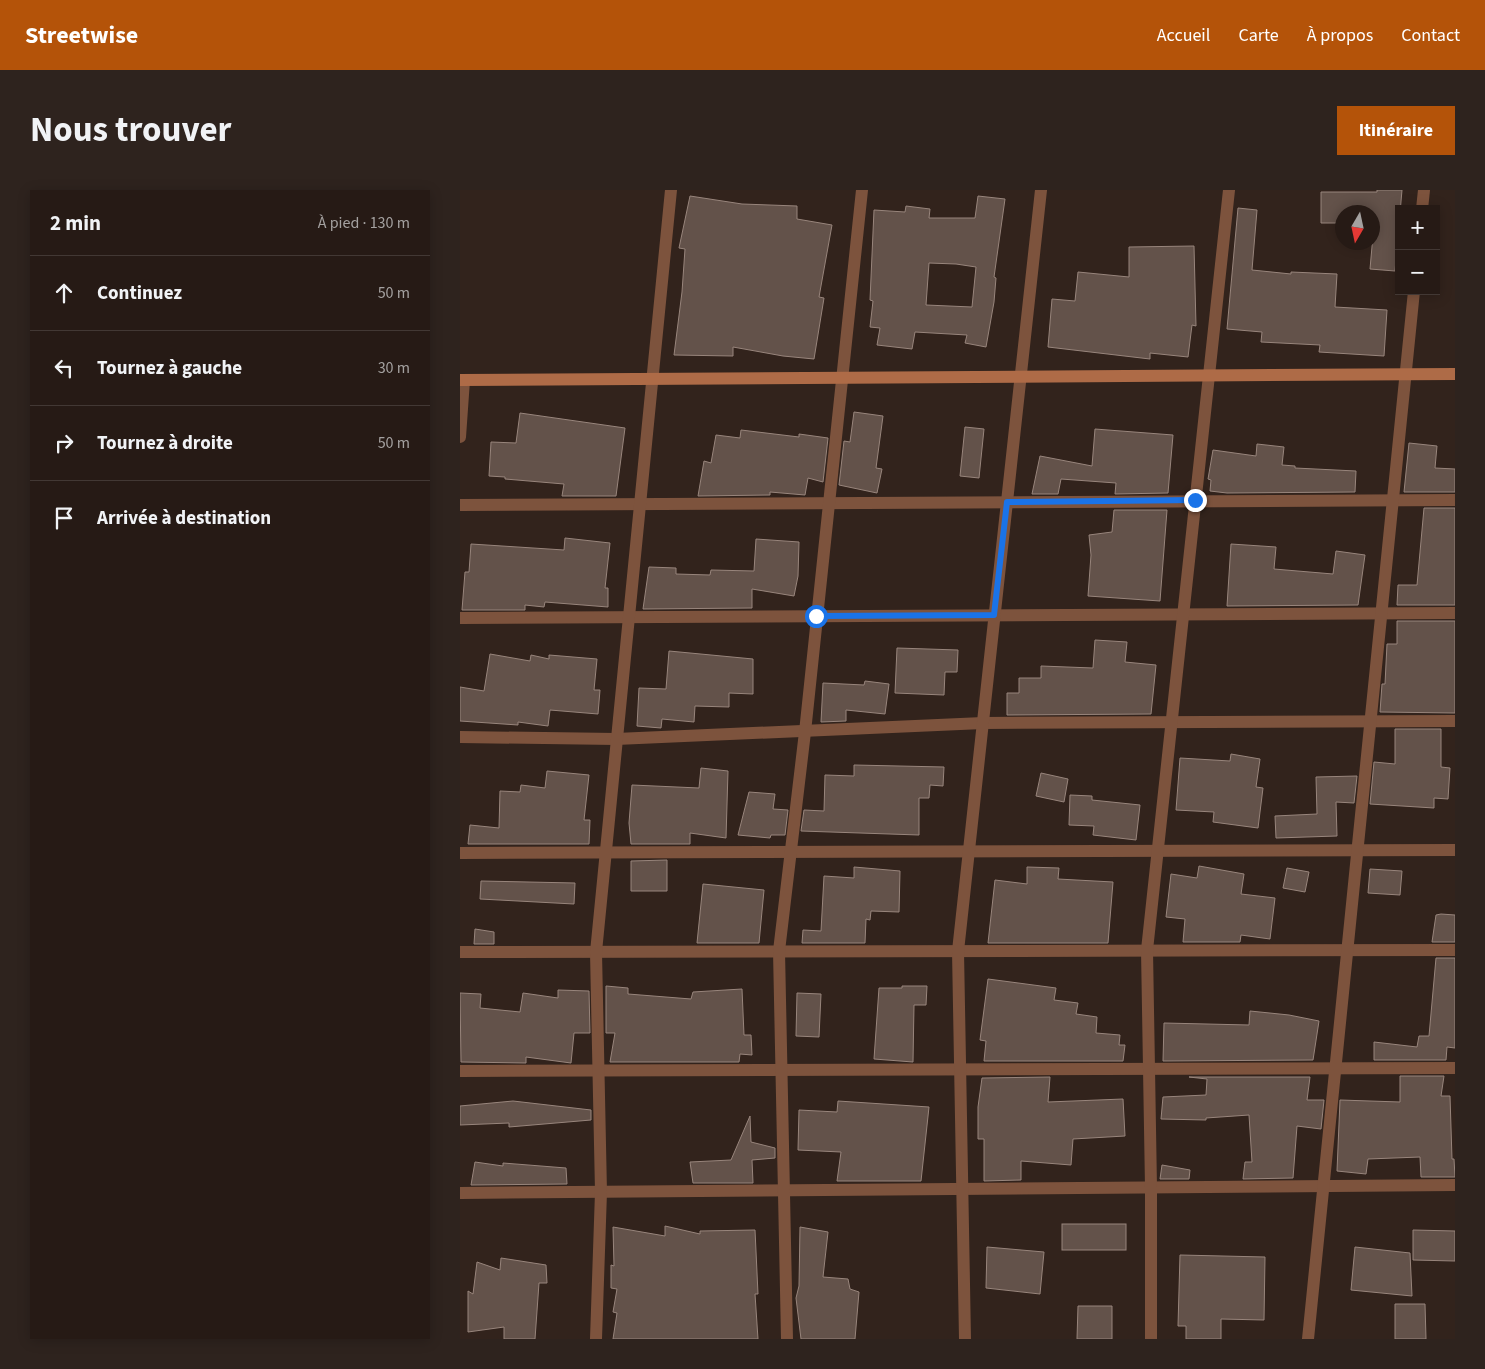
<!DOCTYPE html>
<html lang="fr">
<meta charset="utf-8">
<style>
:root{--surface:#261a15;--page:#2e231e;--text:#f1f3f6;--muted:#a4a1a0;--line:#423834;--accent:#b45309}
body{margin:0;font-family:"Source Sans 3",sans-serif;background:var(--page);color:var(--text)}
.controls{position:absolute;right:15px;top:15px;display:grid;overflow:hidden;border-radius:0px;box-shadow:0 2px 12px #0003}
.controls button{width:45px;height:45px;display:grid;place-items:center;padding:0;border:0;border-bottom:1px solid var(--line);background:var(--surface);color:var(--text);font:25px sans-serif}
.compass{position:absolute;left:875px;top:15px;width:45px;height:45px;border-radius:50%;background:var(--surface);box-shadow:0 2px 12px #0003;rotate:189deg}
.stop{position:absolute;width:15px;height:15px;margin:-11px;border:4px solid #1a73e8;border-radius:50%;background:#fff}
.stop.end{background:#1a73e8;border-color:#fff;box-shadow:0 1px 5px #0008}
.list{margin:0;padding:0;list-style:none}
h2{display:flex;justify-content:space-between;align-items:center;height:65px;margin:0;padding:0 20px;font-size:21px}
h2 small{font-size:16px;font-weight:400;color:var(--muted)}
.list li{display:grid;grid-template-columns:32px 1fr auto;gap:15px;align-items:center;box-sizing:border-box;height:75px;padding:0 20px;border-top:1px solid var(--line)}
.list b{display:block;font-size:19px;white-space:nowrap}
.list em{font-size:16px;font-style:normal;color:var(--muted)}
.icon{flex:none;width:28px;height:28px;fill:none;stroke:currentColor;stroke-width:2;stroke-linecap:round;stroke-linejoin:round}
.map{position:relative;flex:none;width:995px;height:1149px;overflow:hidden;border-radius:0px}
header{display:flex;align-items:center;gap:30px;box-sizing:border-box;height:70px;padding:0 25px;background:var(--accent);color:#fff}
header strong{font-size:24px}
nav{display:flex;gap:28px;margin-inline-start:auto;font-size:18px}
.intro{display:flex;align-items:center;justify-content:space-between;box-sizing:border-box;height:120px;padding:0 30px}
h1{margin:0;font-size:35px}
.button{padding:12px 22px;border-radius:0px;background:var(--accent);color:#fff;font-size:18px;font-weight:700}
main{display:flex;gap:30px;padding:0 30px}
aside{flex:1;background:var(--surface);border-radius:0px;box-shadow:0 2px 12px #0003}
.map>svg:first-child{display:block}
</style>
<header>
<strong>Streetwise</strong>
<nav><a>Accueil</a><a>Carte</a><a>À propos</a><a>Contact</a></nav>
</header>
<div class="intro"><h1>Nous trouver</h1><a class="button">Itinéraire</a></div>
<main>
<aside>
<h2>2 min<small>À pied · 130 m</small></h2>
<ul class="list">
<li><svg class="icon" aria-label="ahead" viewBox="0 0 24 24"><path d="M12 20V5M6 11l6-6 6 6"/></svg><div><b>Continuez</b></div><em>50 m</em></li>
<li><svg class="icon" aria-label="left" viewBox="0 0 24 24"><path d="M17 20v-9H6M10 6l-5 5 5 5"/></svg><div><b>Tournez à gauche</b></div><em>30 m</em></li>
<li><svg class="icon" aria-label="right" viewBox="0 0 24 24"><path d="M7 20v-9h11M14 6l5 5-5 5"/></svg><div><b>Tournez à droite</b></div><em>50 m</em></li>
<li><svg class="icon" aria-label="arrive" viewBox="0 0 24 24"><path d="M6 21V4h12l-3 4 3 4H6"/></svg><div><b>Arrivée à destination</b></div></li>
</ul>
</aside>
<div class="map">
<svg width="995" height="1149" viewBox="0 0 995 1149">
<rect width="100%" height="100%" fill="#32231c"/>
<g fill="#63524a" stroke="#98857c" fill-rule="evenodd">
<polygon points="917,0 942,0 935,81 910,79 914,34 912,22 882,22 882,33 861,33 861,2 917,2"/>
<polygon points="230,6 282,14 337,16 337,29 372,35 359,107 364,108 354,169 323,166 273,157 273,166 214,165 222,102 225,59 219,58"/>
<path d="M518 6 545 9 534 87 536 88 534 112 526 157 505 153 507 145 455 142 452 159 417 155 420 138 410 137 413 111 410 110 414 20 445 22 446 16 470 19 469 28H515ZM469 73 496 74 516 77 512 117 466 115Z"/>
<polygon points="778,18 797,20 792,80 831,84 831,82 877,84 875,117 927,120 924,166 859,162 860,155 801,152 802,142 767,139"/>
<polygon points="734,56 736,136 732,135 728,167 690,163 690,169 588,157 592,109 615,111 618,82 669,87 669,57"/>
<polygon points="394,222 423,226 416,278 422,279 417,303 379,295 384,251 390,252"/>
<polygon points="60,223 165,238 156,306 102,306 104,294 45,289 45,287 29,286 31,252 56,253"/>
<polygon points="505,237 524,239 519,288 500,286"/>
<polygon points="635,239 713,245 708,303 655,304 656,293 601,289 598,304 572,304 580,266 632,276"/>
<polygon points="281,240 339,247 339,244 368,248 363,292 348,288 345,305 310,302 310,305 238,306 244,271 251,273 256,245 280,248"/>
<polygon points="949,253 977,256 975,278 995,279 995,302 944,302"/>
<polygon points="797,254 824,257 822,275 835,276 835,278 896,281 895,302 767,303 750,301 751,290 748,289 753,260 796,266"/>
<polygon points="964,318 995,318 995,415 937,415 938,395 957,395"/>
<polygon points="654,320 707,320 700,411 628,406 631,365 629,345 652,342"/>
<polygon points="105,348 150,353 145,398 148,398 148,417 85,412 84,417 65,415 65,420 2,420 5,382 9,382 11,354 104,360"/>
<polygon points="296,349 339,352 338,386 334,406 292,399 292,418 183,419 189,377 216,378 216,384 250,385 251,380 294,381"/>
<polygon points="771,354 816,357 814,379 873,384 876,361 905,365 898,415 767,416"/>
<polygon points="937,431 995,431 995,523 920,522 922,494 925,494 927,454 937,454"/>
<polygon points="635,450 667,452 665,472 696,475 691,524 547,525 547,503 559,503 559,488 581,488 581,476 633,478"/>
<polygon points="437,458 498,460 497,482 485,482 484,505 435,503"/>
<polygon points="209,461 293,469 293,504 269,503 269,517 235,516 234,532 202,529 201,538 177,536 179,498 206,499"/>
<polygon points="30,464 70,471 71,465 89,469 89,465 137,469 134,500 140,500 138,524 90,520 88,536 58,532 58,535 0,531 0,497 24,501"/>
<polygon points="405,491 429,494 425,524 386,520 386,531 361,532 363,493 404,495"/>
<polygon points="935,539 981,539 981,577 990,578 988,609 974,608 974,618 910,614 914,572 935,574"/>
<polygon points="771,564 800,569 796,597 803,598 798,638 753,632 754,622 716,620 720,568 770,571"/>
<polygon points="394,575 484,577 483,596 470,595 469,608 459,608 459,645 341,641 344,620 364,621 365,585 394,586"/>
<polygon points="241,578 268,581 266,648 230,643 230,654 171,654 169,633 172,595 239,598"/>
<polygon points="87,581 129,585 124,630 130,630 129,654 8,654 10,635 39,638 40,601 60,602 61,595 85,598"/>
<polygon points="581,583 608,589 604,612 576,606"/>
<polygon points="897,586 894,613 876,612 877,646 816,648 815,626 857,624 856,587"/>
<polygon points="289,602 315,604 313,619 328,620 325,645 311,645 310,648 278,645"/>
<polygon points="610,605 632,606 632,610 680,615 676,650 633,645 634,636 609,635"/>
<polygon points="207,670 207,701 171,701 171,671"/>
<polygon points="739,676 784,684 781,704 815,708 810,749 781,745 780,752 723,752 725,729 706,727 711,684 737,688"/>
<polygon points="394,677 440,681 439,722 411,721 410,730 406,729 405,753 342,753 343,740 361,741 364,686 394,688"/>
<polygon points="567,677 599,678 598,689 653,692 648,753 528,753 535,690 567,694"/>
<polygon points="827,678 849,682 845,702 823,698"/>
<polygon points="910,679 942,681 940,705 908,703"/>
<polygon points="21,691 115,693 114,714 20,709"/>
<polygon points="243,694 304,700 299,753 237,753"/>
<polygon points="981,724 995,725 995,752 972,752 976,725"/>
<polygon points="15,739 34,742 34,754 14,754"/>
<polygon points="976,768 995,768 995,858 987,857 986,870 914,870 914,852 957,857 959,846 969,846"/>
<polygon points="528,789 596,798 594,810 618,813 616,824 637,827 636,843 660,845 659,855 665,855 663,871 524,871 526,851 520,850"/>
<polygon points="146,796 168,798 168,804 231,809 233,802 282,799 284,845 291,845 292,865 280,864 279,872 150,872 155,843 146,843"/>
<polygon points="442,796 467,796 466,815 454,815 453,872 414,869 419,798 442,798"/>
<polygon points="98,800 129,801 130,843 114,843 111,873 66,867 66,873 1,872 0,803 21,804 20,818 60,822 63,803 98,808"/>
<polygon points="337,803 361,804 359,847 336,846"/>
<polygon points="790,821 829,825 859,831 853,870 703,871 704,833 789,835"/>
<polygon points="940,886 984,886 981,906 990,906 992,969 994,969 995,987 961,987 960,967 908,969 906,984 877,981 880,910 940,912"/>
<polygon points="590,887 588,912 663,909 665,946 613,949 611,975 561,971 561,990 524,991 524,949 518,949 518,917 522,888"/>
<polygon points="729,887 850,887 847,910 864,910 861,939 837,936 833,988 783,989 785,972 792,972 789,925 746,928 746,930 701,929 703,907 746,905 747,889"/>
<polygon points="53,911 131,920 131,930 49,937 49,933 0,935 0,916"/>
<polygon points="378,911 469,917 461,991 377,991 381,962 338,960 339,920 377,922"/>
<polygon points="290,926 291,952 315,958 315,968 292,970 293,993 233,993 230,972 271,970"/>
<polygon points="15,972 43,976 43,973 106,978 107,994 11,995"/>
<polygon points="702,975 730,980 729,989 700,989"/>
<rect x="602" y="1034" width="64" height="26"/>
<polygon points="205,1036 240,1044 240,1041 295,1040 298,1104 295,1104 298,1149 153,1149 157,1123 153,1122 157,1099 151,1098 151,1075 154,1076 153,1037 205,1046"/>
<polygon points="340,1037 368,1042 363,1087 388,1089 390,1099 399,1102 395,1149 341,1149 336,1108 339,1096"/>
<polygon points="953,1040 995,1041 995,1071 953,1070"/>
<polygon points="527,1057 584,1062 580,1104 526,1098"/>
<polygon points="895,1057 950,1063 952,1106 891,1100"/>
<polygon points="720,1065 805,1067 804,1130 761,1129 761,1149 726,1149 726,1136 718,1136"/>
<polygon points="41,1068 86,1075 87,1093 79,1093 75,1149 44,1149 44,1137 8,1142 8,1101 13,1104 17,1072 40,1080"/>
<polygon points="935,1114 965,1114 966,1149 935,1149"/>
<polygon points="618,1116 652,1116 652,1149 617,1149"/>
</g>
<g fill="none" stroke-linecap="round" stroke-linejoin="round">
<g stroke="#7d533d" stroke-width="12">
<polyline points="962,19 964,0"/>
<polyline points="0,247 4,190"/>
<polyline points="0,315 995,310"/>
<polyline points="0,428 995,423"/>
<polyline points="0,547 156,549 523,533 995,531"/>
<polyline points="0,663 995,660"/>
<polyline points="0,762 995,760"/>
<polyline points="0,881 995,878"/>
<polyline points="0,1003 995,995"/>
<polyline points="136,1149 141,1002 136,762 211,0"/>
<polyline points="327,1149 319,761 345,542 402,0"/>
<polyline points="505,1149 498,761 581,0"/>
<polyline points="691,1149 691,997 687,760 769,0"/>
<polyline points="848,1149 954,101"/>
</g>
<polyline stroke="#ae6b47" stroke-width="12" points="0,190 995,184"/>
</g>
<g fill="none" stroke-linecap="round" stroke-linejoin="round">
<polyline stroke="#1a73e8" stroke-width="6" points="356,426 534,425 547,312 735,310"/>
</g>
</svg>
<div class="controls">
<button>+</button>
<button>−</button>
</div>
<svg class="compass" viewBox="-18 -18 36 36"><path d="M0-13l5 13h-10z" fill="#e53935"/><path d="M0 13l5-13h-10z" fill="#a4a1a0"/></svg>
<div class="stop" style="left:356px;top:426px"></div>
<div class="stop end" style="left:735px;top:310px"></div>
</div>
</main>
